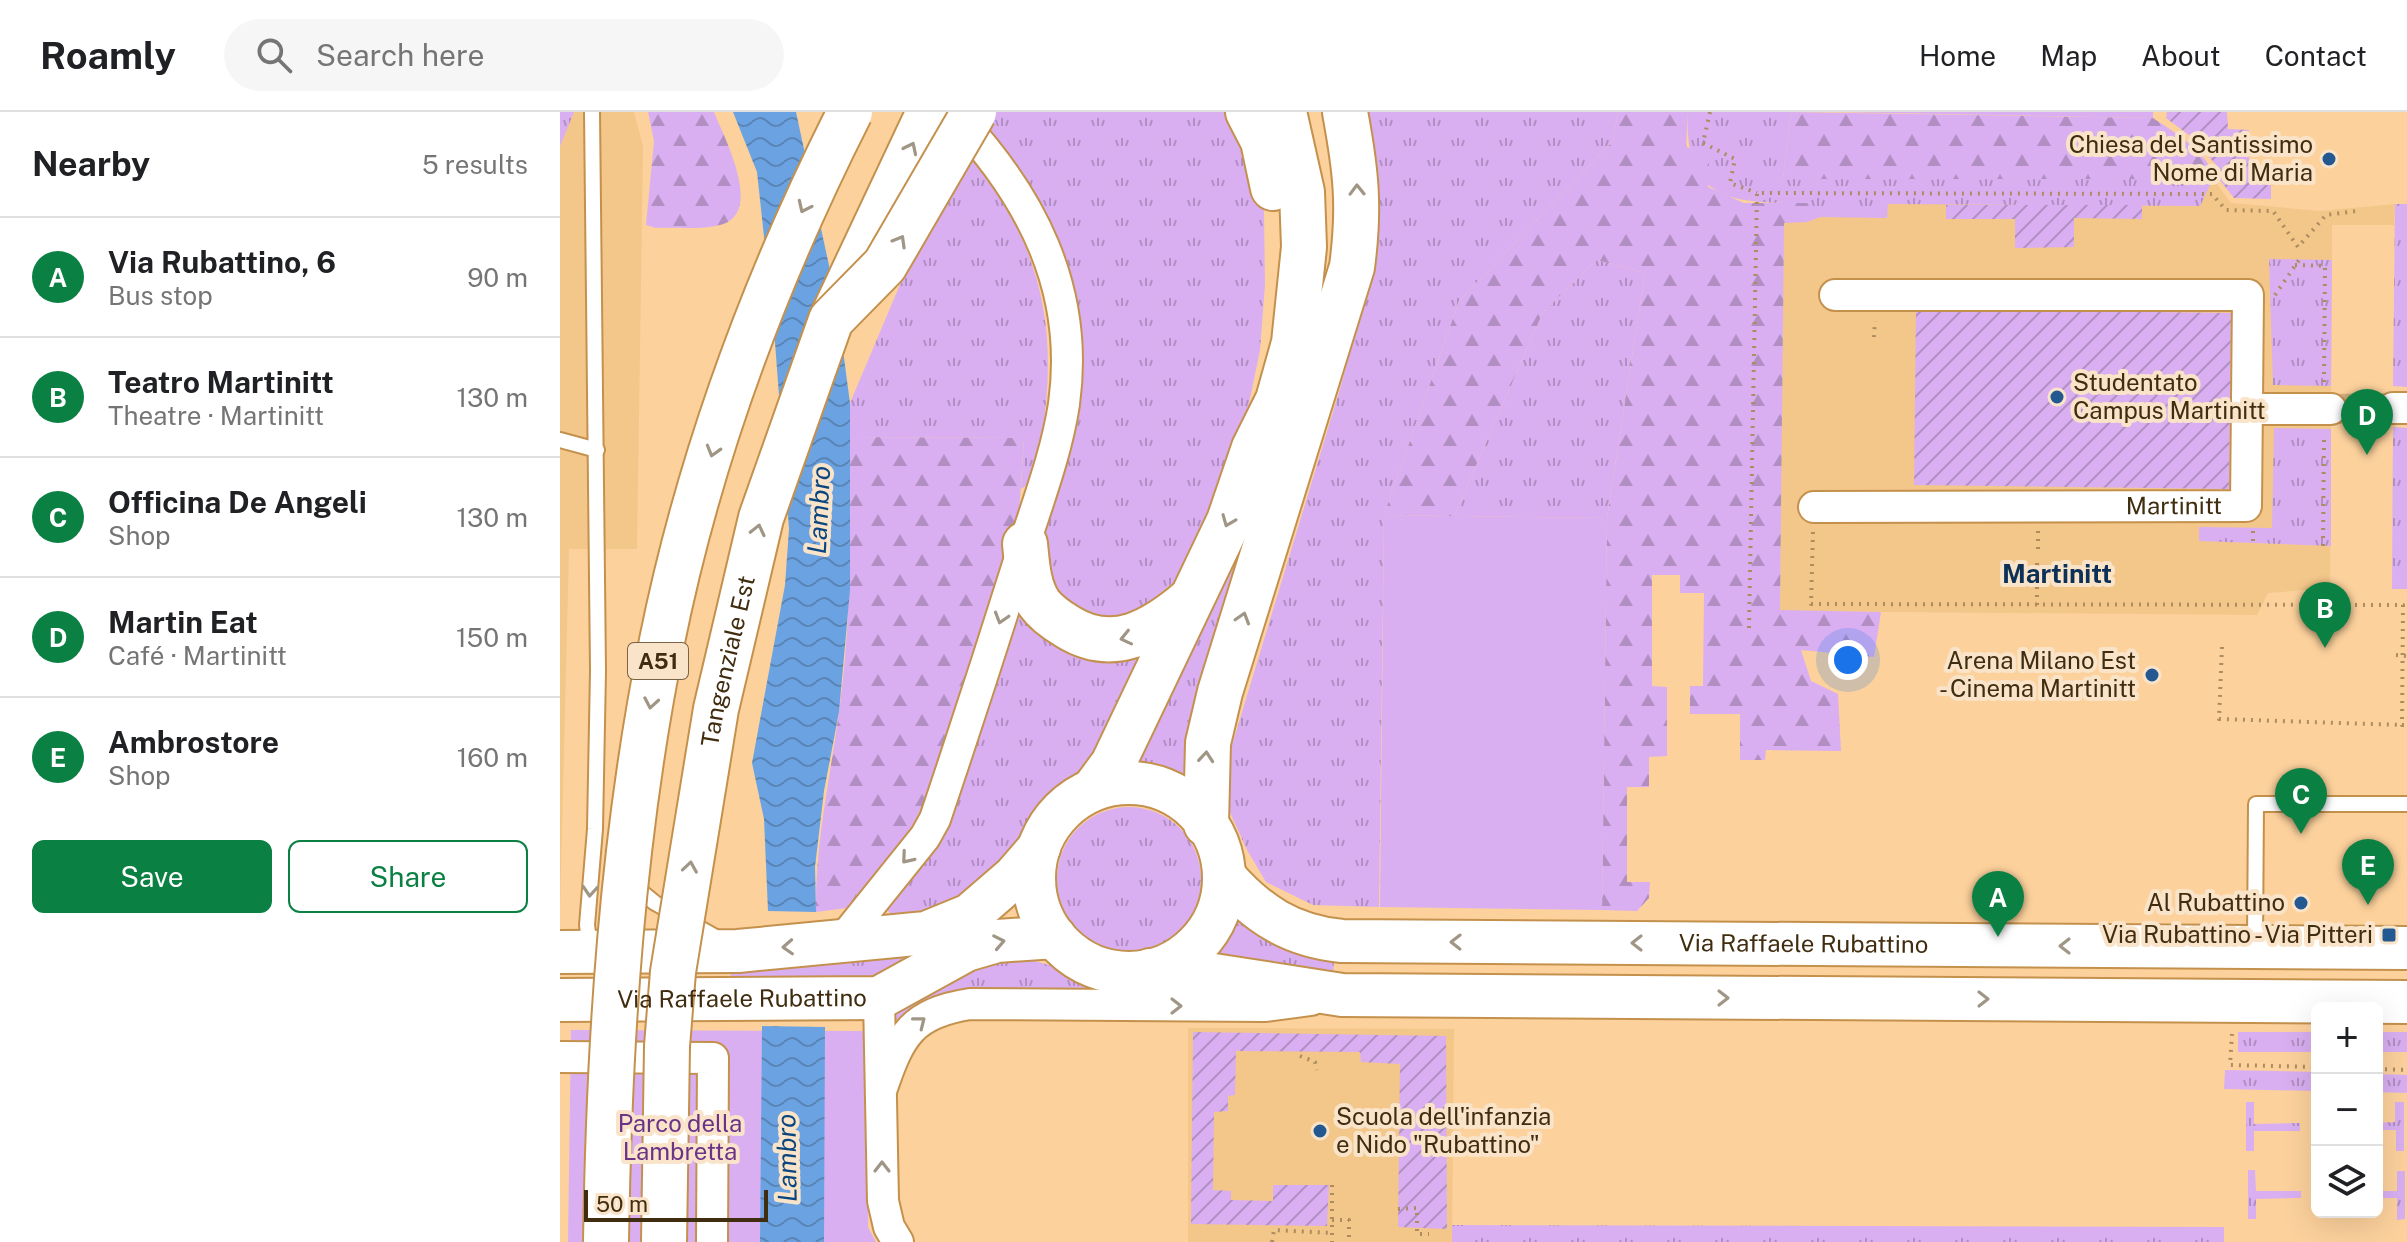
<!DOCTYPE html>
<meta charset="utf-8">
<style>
:root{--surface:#fff;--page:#f6f6f6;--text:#202124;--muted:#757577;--line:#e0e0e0;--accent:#0b8043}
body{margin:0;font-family:"Public Sans",sans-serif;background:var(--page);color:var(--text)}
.controls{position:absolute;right:24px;bottom:24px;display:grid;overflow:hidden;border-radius:12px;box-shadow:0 8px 32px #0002}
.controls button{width:72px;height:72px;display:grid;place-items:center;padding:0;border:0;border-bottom:2px solid var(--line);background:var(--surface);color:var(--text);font:40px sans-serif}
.scale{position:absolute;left:24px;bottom:20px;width:184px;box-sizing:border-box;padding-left:8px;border:4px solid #402c0e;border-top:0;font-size:22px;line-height:28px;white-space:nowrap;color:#402c0e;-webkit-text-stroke:6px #f9e3c9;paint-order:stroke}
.you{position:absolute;left:1288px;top:548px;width:28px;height:28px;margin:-20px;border:6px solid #fff;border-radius:50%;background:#1a73e8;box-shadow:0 0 0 12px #1a73e833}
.badge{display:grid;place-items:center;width:52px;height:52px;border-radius:50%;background:var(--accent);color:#fff;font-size:26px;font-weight:700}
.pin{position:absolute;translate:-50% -66px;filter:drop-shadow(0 2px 4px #0008)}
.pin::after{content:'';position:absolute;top:42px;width:28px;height:24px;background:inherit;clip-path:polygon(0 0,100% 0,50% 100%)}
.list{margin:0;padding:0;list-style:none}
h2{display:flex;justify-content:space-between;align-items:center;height:104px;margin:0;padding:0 32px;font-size:34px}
h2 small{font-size:26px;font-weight:400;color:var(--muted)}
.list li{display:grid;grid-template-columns:52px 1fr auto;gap:24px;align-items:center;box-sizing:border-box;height:120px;padding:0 32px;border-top:2px solid var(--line)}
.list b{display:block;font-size:30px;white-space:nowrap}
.list p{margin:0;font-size:26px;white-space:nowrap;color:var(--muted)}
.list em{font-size:26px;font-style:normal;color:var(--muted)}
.actions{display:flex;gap:16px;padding:24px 32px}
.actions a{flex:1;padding:18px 0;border:2px solid var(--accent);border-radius:12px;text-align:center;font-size:28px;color:var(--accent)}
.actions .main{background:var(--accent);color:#fff}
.icon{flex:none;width:44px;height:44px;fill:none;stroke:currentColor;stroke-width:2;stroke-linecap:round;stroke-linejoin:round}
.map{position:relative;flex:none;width:1847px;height:1130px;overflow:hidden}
header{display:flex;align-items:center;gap:48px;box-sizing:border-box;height:112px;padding:0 40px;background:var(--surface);border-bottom:2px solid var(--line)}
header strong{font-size:38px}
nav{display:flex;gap:44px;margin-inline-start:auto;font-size:28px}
.search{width:560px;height:72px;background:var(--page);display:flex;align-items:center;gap:20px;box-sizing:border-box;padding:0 28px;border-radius:44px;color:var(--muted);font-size:30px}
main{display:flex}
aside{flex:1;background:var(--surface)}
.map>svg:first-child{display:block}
</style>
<header>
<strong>Roamly</strong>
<div class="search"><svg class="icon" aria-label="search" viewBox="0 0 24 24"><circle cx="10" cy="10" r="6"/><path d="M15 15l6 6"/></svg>Search here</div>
<nav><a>Home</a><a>Map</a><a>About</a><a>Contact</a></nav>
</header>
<main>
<aside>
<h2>Nearby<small>5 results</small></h2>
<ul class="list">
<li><span class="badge">A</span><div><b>Via Rubattino, 6</b><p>Bus stop</p></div><em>90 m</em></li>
<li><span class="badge">B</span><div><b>Teatro Martinitt</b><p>Theatre · Martinitt</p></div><em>130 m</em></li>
<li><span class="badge">C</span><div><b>Officina De Angeli</b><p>Shop</p></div><em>130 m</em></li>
<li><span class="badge">D</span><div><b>Martin Eat</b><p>Café · Martinitt</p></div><em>150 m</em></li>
<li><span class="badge">E</span><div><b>Ambrostore</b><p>Shop</p></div><em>160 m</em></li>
</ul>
<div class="actions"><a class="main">Save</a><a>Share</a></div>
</aside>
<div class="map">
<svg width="1847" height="1130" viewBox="0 0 1847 1130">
<defs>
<pattern id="grass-tufts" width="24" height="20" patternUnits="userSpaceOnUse" patternTransform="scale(2)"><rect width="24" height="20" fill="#d9aff2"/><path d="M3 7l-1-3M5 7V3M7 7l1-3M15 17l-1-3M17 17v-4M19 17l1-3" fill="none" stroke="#b18fc2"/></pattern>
<pattern id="forest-firs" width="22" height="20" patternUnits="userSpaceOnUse" patternTransform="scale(2)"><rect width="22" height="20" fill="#d9aff2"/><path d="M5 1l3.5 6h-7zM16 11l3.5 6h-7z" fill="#b18fc2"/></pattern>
<pattern id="garden-furrows" width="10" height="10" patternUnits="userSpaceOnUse" patternTransform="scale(2)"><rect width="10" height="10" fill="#d9aff2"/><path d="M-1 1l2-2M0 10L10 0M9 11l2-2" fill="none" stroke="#b18fc2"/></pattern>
<pattern id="water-waves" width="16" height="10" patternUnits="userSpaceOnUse" patternTransform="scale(2)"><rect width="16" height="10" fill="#6ba3e2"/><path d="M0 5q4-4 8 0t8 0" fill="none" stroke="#5985b6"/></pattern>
</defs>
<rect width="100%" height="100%" fill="#fcd19c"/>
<g fill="#f3c68a">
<polygon points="0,0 74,0 83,34 77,437 9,437 0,797"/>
<polygon points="1223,67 1653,67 1671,91 1760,99 1835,92 1834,113 1772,113 1770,476 1708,481 1697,503 1220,499"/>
<polygon points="628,916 894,917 892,1130 628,1130"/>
</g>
<g fill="url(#grass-tufts)">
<polygon points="0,0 14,0 0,34"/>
<polygon points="430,0 672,0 695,43 704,100 705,173 700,238 687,301 671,360 622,463 573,504 537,511 491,479 483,427 511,329 516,222 419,13"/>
<polygon points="804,0 1058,0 1053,29 899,189 824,403 819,795 753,793 706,770 687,738 659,676 780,277 817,141"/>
<path d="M1128 0H1231L1223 67H1653L1640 94 1328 92 1327 106 1260 105 1247 110 1251 91C1177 91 1123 93 1128 0Z"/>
<path d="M404 38C478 123 500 211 482 322 480 339 478 368 461 377L464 326 290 325V291L339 175Z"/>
<polygon points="1835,92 1847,92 1847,275 1833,274"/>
<polygon points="1709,147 1772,148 1771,274 1713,273"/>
<polygon points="1037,148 1085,161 1047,406 894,404 983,200"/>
<polygon points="1833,315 1847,316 1847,477 1832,477"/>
<polygon points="1714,316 1771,317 1771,434 1639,429 1639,415 1712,416"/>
<polygon points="712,330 628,672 600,660 575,656"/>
<polygon points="459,473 466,487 593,524 531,653 476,702 459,735 414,782 331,812 330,801 319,790 343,764"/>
<circle cx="569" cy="767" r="72"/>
<polygon points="674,803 774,847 773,870 649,846 666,822"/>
<polygon points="370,833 318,869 172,869 170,860"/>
<polygon points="463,846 493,854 519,872 545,878 342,912 335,907 324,921 325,907 420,852"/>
<rect x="1678" y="920" width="79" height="20"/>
<rect x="1817" y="920" width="30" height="20"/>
<polygon points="1665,958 1757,960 1757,979 1664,977"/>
<polygon points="1817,962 1847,963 1847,981 1817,980"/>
<polygon points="1686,990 1694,990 1694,1012 1740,1011 1740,1019 1694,1019 1694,1039 1686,1039"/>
<polygon points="1835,990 1844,990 1844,1039 1836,1039 1836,1018 1817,1018 1817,1011 1835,1010"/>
<polygon points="1688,1058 1695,1058 1696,1079 1741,1079 1741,1086 1696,1087 1696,1107 1688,1107"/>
<polygon points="1837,1059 1845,1059 1845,1107 1837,1108 1837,1086 1817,1086 1817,1079 1837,1079"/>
<polygon points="892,1113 1664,1115 1664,1130 892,1130"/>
</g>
<g fill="url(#forest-firs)">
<path d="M88 0H154C164 25 205 102 160 113 141 118 116 115 96 116L86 113 94 29Z"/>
<polygon points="1058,0 1128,0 1126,34 1149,51 1148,75 1184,91 1252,91 1247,110 1224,111 1220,498 1321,500 1314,545 1241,538 1251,569 1278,582 1281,639 1206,638 1205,648 1180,648 1180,602 1130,602 1130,574 1143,574 1144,481 1120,481 1120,463 1092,463 1092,574 1107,575 1107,644 1089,645 1089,675 1067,675 1067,770 1090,770 1089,786 1077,799 1042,798 1047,406 1085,161 1037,148 983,200 894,404 824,403 899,189 1053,29"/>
<path d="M1231 0 1593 6C1611 18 1653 43 1653 67H1223Z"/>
<path d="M290 325 464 326 459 403 364 691 348 721 287 796 256 800C255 731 270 668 279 600 292 509 290 417 290 325Z"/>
</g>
<g fill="#d9aff2">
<polygon points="1275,0 1593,0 1593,6"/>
<polygon points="824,403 1047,406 1042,798 820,795"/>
<polygon points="11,918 309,919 308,1115 316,1130 8,1130"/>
</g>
<g fill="url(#garden-furrows)">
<polygon points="1607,0 1667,0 1668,17 1689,18 1689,64 1711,65 1711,87 1674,86 1659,67 1659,56 1629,23 1606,6"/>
<polygon points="1386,93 1582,93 1582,107 1514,106 1514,135 1455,136 1455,107 1386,107"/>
<polygon points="1356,197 1671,201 1669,377 1354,373"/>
<polygon points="633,920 886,924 887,1117 838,1115 840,952 801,950 800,940 676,939 675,983 668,984 668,999 654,1000 653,1078 671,1079 671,1088 713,1089 713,1073 769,1073 767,1114 631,1112"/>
</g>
<g fill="url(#water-waves)">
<polygon points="173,0 236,0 276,186 290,291 290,478 279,600 264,679 255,755 256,800 208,799 204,707 192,651 225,473 229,417 214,217 197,60"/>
<polygon points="202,914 265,915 264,1130 200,1130"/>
</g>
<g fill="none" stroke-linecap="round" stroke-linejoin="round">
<polyline stroke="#d6b080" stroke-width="30" stroke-dasharray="30 15" stroke-linecap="butt" points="1771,297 1833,296"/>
<g stroke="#c4914d" stroke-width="18">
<g id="lane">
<polyline points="0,328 37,338"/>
<polyline points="73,773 95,791 163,829"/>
<polyline points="1695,831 1696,692 1847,692"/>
<polyline points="30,836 27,813 35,717 38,559 32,0"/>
</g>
</g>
<g stroke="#c4914d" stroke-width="34">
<g id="street">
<polyline points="1833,296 1847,296"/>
<polyline points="1687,297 1771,297"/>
<path id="s1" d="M1254 395 1686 394 1688 183H1275"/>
<path d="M279 832 365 725 375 707C404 621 432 535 459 449 475 397 496 345 504 292 520 177 471 84 395 3"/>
<polyline points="319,886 323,1089 329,1115 338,1130"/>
<polyline points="0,945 153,946 152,1130"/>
<path d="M322 976C340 923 352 901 410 892L706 894 751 888"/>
</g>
</g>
<g stroke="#c4914d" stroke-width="46">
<g id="secondary">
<circle cx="569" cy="766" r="95"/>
<path id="s2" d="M664 764C697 802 731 824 782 829L1847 836"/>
<polyline points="0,840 178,839 366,821 410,803 454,765 479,736"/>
<polyline points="590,858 647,862 782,883 1847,890"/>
<path id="s3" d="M0 888 319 886 406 838 437 829 495 825"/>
</g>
</g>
<g stroke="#c4914d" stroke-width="48">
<g id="highway">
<polyline points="688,0 703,29 713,76"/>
<polyline points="272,206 369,0"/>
<path d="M465 432C467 451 468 474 479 491 486 501 498 509 508 515 553 543 594 519 630 488"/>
<polyline points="536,675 553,652 669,409 694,336 718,288 734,231 744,135 742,80 724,0"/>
<path d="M646 712 648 631 660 580 792 155C800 95 796 59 785 0"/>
</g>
</g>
<g stroke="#ad8c60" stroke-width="4" stroke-dasharray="2 6" stroke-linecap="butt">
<polyline points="1150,0 1143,31 1175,47 1170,71 1197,81"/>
<polyline points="1735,153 1765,154 1764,270"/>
<polyline points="1715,183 1739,148"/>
<polyline points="1314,225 1315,209"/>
<polyline points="1693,419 1693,430"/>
<polyline points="1253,420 1251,492 1843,493 1842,613 1847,613"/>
<polyline points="1763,434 1764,323"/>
<polyline points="1478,437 1478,419"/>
<polyline points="1477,493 1477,450"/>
<polyline points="1189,516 1197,81 1652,82 1666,98 1713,99 1738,135 1766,103 1797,99"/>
<polyline points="1662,535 1659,607 1842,613"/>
<polyline points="1836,543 1847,544"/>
<polyline points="1672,922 1670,953 1757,955"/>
<polyline points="740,944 755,950 757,958"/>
<polyline points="1817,957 1847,958"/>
<polyline points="772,1073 772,1130"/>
<polyline points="838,1097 857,1096 857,1122 869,1122"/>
<polyline points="772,1108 789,1108 789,1130"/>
<polyline points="712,1130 714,1118 772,1121"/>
</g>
<use href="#lane" stroke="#fff" stroke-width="14"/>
<use href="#street" stroke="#fff" stroke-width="30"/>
<use href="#secondary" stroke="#fff" stroke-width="42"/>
<use href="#highway" stroke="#fff" stroke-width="44"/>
<g stroke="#c4914d" stroke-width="48" stroke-linecap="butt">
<g id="highway-bridge">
<path d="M46 1130C49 929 62 726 102 529 139 346 206 166 290 0"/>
<path id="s4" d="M104 1130 107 934 113 860 156 597 201 406 271 208 325 153 414 0"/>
</g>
</g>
<use href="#highway-bridge" stroke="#fff" stroke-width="44"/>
</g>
<defs><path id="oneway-chevron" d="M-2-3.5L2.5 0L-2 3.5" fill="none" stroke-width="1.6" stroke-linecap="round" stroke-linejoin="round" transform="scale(2)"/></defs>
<g stroke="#a09686">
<use href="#oneway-chevron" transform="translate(351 36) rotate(-64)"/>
<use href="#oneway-chevron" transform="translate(797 78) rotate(-91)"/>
<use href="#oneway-chevron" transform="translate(244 95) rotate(115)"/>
<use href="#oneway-chevron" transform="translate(340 129) rotate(-60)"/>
<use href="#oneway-chevron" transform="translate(153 339) rotate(106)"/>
<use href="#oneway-chevron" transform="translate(668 409) rotate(112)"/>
<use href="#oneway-chevron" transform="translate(198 418) rotate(-77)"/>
<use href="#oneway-chevron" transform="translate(441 506) rotate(107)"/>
<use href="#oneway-chevron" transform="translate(683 506) rotate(-73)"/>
<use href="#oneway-chevron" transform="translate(566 526) rotate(167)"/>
<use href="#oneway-chevron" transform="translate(91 591) rotate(100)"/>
<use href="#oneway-chevron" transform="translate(646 645) rotate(-85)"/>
<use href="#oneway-chevron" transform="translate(347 746) rotate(130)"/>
<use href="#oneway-chevron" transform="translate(130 755) rotate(-81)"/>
<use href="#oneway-chevron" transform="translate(30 779) rotate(94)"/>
<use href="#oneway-chevron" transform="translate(439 830) rotate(-11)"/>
<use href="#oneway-chevron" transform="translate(896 830) rotate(-179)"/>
<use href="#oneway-chevron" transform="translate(1077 831) rotate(-180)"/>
<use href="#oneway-chevron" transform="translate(1505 834) rotate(-180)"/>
<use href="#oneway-chevron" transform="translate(228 835) rotate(177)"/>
<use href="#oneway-chevron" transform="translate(1163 886)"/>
<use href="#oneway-chevron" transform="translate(1423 887)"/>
<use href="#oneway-chevron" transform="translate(616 894)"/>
<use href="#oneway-chevron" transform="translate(360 910) rotate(-38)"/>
<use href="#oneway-chevron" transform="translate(322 1055) rotate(-90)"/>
</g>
<g fill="#245891" stroke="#f9e3c9" stroke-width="3">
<circle cx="1769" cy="47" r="8"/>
<circle cx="1497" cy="285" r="8"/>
<circle cx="1592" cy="563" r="8"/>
<circle cx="1741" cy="791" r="8"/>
<rect x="1821" y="815" width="16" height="16" rx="4"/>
<circle cx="760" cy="1019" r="8"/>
</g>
<g text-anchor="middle" stroke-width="8" stroke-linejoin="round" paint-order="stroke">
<rect fill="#f9e3c9" stroke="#786346" stroke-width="2" x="68" y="531" width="60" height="36" rx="6"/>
<g font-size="22" font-weight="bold" fill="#402c0e">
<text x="98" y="557">A51</text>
</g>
<g font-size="24" fill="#402c0e" stroke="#f9e3c9" text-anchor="end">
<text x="1753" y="41">Chiesa del Santissimo<tspan x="1753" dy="28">Nome di Maria</tspan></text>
<text x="1513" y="279" text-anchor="start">Studentato<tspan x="1513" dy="28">Campus Martinitt</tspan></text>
<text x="1576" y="557">Arena Milano Est<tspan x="1576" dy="28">- Cinema Martinitt</tspan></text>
<text x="1725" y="799">Al Rubattino</text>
<text x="1813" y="831">Via Rubattino - Via Pitteri</text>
<text x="776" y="1013" text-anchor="start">Scuola dell'infanzia<tspan x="776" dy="28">e Nido "Rubattino"</tspan></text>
</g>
<g font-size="24" fill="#402c0e" stroke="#f9e3c9">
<text dy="8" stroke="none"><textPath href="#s1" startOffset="360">Martinitt</textPath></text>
<text dy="8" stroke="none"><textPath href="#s4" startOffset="586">Tangenziale Est</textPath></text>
<text dy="8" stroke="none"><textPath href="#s2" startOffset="600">Via Raffaele Rubattino</textPath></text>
<text dy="8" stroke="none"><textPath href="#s3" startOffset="182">Via Raffaele Rubattino</textPath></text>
</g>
<g font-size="24" fill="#6a3387" stroke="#f9e3c9">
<text x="120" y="1020">Parco della<tspan x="120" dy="28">Lambretta</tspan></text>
</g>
<g font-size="26" font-style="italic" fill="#094680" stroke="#f9e3c9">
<text transform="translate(259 398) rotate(-87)" y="9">Lambro</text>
<text transform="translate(227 1046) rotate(-91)" y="9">Lambro</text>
</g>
<g font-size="26" font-weight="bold" fill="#0b3157" stroke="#f9e3c9">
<text x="1497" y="471">Martinitt</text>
</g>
</g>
</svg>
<div class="controls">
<button>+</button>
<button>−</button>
<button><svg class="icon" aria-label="layers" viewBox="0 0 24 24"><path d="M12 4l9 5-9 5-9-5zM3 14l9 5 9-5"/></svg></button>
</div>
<div class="scale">50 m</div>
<div class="you"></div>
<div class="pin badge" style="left:1438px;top:825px">A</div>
<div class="pin badge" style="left:1765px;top:536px">B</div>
<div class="pin badge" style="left:1741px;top:722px">C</div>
<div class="pin badge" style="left:1807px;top:343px">D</div>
<div class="pin badge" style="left:1808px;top:793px">E</div>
</div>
</main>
